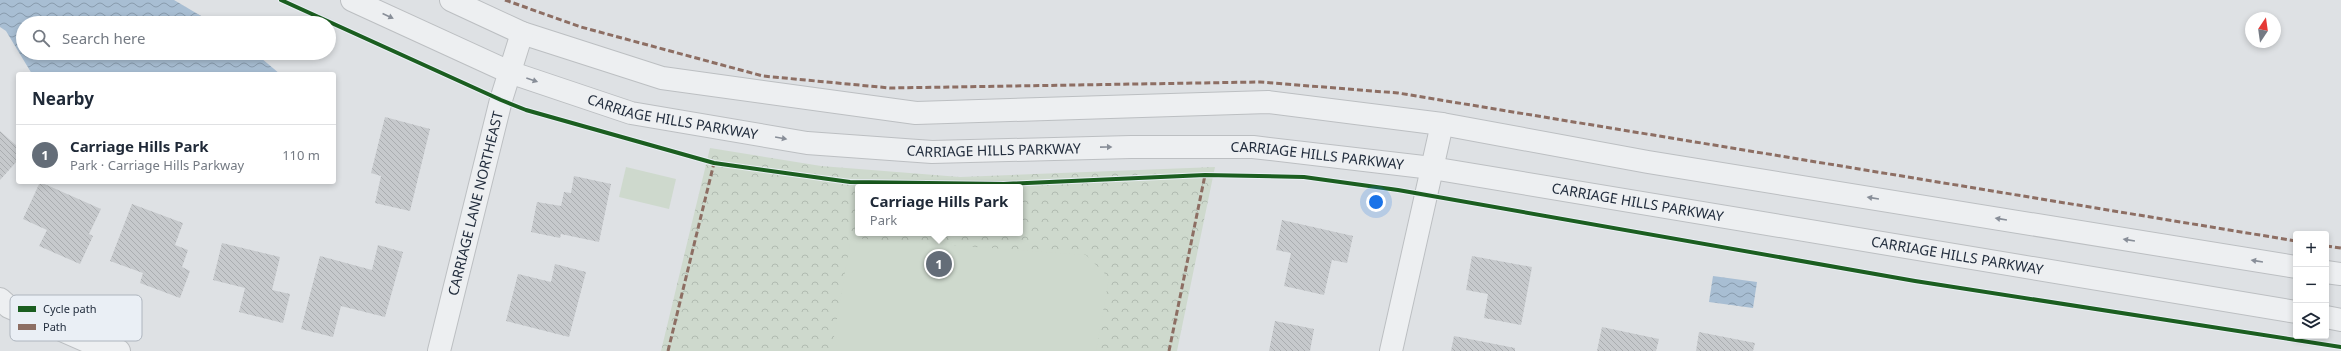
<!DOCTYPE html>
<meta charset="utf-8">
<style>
:root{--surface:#fff;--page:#f2f2f3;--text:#1f2937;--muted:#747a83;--line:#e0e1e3;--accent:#646d78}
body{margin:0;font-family:"Noto Sans",sans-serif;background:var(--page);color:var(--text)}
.controls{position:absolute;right:12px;bottom:12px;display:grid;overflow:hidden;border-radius:4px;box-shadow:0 2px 6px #0003}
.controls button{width:36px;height:36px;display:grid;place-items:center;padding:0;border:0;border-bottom:1px solid var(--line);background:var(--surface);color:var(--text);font:20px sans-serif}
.compass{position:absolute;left:2245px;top:12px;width:36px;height:36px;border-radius:50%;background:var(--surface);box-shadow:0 2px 6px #0003;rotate:13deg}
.you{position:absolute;left:1376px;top:202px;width:14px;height:14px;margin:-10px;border:3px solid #fff;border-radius:50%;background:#1a73e8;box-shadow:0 0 0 6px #1a73e833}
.badge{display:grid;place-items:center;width:26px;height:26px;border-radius:50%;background:var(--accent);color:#fff;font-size:13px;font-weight:700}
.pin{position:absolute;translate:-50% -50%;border:2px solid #fff;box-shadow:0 1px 4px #0006}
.popup{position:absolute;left:855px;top:184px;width:168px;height:52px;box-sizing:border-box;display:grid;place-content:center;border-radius:4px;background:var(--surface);filter:drop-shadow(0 1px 3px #0005);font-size:13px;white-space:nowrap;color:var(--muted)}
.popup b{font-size:15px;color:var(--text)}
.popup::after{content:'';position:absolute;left:50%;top:100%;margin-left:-8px;border:8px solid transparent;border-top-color:var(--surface)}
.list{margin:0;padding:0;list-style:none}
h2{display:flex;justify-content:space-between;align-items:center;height:52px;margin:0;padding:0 16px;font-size:17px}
h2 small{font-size:13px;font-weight:400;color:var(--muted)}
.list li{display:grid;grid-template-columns:26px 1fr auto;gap:12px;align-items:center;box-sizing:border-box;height:60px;padding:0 16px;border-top:1px solid var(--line)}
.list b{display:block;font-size:15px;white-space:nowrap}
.list p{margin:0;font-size:13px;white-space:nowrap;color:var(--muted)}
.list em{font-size:13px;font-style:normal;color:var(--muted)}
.icon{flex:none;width:22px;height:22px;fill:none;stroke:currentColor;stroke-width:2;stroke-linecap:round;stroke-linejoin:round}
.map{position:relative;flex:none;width:2341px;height:351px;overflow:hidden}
.search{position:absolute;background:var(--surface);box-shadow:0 2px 6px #0003;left:16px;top:16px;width:320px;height:44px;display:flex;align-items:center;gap:10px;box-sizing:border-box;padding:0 14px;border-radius:22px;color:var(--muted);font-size:15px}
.panel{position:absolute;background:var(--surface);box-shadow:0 2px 6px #0003;left:16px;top:72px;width:320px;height:112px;border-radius:4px}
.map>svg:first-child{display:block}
</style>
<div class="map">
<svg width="2341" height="351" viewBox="0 0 2341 351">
<defs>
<pattern id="forest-crowns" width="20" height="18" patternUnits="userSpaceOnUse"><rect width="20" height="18" fill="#ced9cd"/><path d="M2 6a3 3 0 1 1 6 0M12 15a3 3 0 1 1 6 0" fill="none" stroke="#b1bbb1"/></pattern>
<pattern id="water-waves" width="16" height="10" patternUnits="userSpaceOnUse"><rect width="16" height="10" fill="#a8bed3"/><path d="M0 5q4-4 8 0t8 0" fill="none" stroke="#889bad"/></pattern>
<pattern id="building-back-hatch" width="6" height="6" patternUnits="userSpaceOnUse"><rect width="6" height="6" fill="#c6c9cc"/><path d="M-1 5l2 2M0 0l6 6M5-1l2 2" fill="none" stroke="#aaadb0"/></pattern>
</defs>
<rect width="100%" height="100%" fill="#dee1e4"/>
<path fill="url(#forest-crowns)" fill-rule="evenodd" d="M710 148 821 166 960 177 1215 167 1177 351H661ZM858 187H1020V233H858Z"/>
<g fill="#ced9cd">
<polygon points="626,167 676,179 669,209 619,197"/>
<polygon points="851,238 1086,255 1109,278 1096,351 838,351 834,336"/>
</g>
<g fill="url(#water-waves)">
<polygon points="0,0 174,0 213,23 23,23 23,53 255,53 280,74 32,74 6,31 0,27"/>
<polygon points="1713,276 1757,282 1753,308 1709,302"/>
</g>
<g fill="url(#building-back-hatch)">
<polygon points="385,117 430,129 410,211 375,203 381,176 371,173"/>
<polygon points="0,131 18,147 18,160 0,180"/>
<polygon points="574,176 611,184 599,242 561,234 560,238 531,232 537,202 561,206 564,192 571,193"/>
<polygon points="40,182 101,209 89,234 93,236 80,264 39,246 47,230 23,219"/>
<polygon points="132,204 183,223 175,245 188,250 182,267 190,271 180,298 140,283 143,273 110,261"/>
<polygon points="1282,220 1353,236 1347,263 1332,260 1324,295 1284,286 1291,253 1276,250"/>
<polygon points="222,243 280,257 272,290 290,294 283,323 239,312 245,288 213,280"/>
<polygon points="378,245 403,252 385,317 341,306 333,337 301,329 320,256 372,270"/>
<polygon points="1472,256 1532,267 1521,325 1484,318 1488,294 1466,290"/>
<polygon points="555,264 586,272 569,337 506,321 518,274 551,282"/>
<polygon points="1275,321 1314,329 1310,351 1269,351"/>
<polygon points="1602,327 1659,339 1656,351 1597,351"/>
<polygon points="1699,332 1755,343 1753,351 1696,351"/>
<polygon points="1454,336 1515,348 1515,351 1451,351"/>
</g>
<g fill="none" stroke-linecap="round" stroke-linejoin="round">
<g stroke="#bcbfc2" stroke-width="24">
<g id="minor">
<path id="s1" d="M352 0 509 72 631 113 807 143 932 152 1131 147H1253L1432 168 2296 312"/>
<polyline points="451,0 522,33 662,78 916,113 1268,102 1442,124 1648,162 2296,267"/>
<polyline points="2326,272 2341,274"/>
<polyline points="0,299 9,307 98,346 119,351"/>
<polyline points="2326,317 2341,320"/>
<path id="s2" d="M439 351 501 100 522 33"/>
<polyline points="1391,351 1442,124"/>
</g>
</g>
<use href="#minor" stroke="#edeff1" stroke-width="22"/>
<g stroke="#8d6e63" stroke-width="3" stroke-dasharray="6 3" stroke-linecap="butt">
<polyline points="505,0 581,27 763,76 890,88 1260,82 1398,93 2296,241"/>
<polyline points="2326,246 2341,248"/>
<polyline points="668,351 714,163"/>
<polyline points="1169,351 1205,175"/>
</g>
<g stroke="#eaeff5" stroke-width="6">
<polyline id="cycleway" points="281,0 501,100 526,110 714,163 850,182 1004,184 1205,175 1304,177 1398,190 1915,281 2341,347"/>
</g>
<use href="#cycleway" stroke="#1b5e20" stroke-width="4"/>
</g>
<defs><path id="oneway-solid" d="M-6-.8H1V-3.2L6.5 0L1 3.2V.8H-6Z"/></defs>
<g fill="#888e98">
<use href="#oneway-solid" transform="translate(388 16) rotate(25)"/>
<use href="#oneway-solid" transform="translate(532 80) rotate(19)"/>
<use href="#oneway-solid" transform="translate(781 138) rotate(10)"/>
<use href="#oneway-solid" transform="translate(1106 147) rotate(-1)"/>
<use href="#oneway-solid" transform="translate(1873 198) rotate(-171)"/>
<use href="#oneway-solid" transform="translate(2001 219) rotate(-171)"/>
<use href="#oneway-solid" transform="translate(2129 240) rotate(-171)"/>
<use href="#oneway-solid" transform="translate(2257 261) rotate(-171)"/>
</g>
<g text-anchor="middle" stroke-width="3" stroke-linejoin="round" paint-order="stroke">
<g font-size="14" fill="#232e3e" stroke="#eaeff5">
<text dy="5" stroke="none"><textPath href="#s1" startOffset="343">CARRIAGE HILLS PARKWAY</textPath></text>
<text dy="5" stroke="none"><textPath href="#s1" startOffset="667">CARRIAGE HILLS PARKWAY</textPath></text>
<text dy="5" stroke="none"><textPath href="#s1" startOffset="991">CARRIAGE HILLS PARKWAY</textPath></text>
<text dy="5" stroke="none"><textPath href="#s1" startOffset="1315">CARRIAGE HILLS PARKWAY</textPath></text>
<text dy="5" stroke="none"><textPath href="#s2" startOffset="152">CARRIAGE LANE NORTHEAST</textPath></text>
<text dy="5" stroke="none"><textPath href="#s1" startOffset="1639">CARRIAGE HILLS PARKWAY</textPath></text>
</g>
</g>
<rect x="10" y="295" width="132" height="46" rx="6" fill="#eaeff5" stroke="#aeb5be" stroke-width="1"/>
<rect x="18" y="306" width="18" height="6" fill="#1b5e20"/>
<rect x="18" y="324" width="18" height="6" fill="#8d6e63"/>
<g font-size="11" fill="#232e3e">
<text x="43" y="313">Cycle path</text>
<text x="43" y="331">Path</text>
</g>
</svg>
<div class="controls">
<button>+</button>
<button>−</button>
<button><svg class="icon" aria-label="layers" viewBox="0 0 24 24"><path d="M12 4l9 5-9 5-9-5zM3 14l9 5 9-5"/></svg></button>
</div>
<svg class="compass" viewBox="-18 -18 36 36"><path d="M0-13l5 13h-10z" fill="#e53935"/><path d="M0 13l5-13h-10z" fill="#747a83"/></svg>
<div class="you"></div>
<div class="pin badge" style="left:939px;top:264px">1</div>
<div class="popup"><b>Carriage Hills Park</b>Park</div>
<div class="search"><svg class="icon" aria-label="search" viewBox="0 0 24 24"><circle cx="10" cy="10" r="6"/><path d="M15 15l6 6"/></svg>Search here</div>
<section class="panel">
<h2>Nearby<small></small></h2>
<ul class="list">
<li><span class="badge">1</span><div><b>Carriage Hills Park</b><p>Park · Carriage Hills Parkway</p></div><em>110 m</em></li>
</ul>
</section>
</div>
